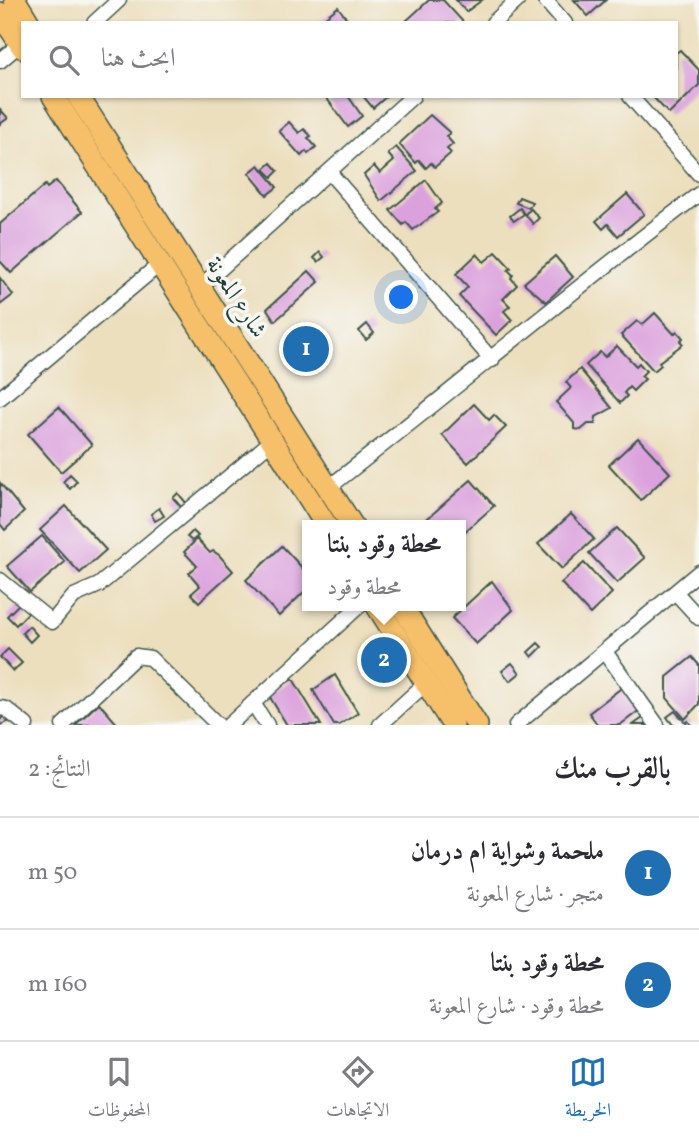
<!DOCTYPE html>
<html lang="ar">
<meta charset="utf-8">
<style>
:root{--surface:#fff;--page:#f7f7f7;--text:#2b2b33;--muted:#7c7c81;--line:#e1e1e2;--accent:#1f6fb2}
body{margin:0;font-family:Vollkorn,Amiri,serif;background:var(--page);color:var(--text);direction:rtl}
.you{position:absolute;left:402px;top:298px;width:24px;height:24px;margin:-18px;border:5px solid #fff;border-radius:50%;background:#1a73e8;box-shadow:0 0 0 10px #1a73e833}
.badge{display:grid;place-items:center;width:46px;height:46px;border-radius:50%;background:var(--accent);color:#fff;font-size:23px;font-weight:700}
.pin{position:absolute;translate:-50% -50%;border:4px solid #fff;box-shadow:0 2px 7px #0006}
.popup{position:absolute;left:302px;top:520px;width:164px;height:91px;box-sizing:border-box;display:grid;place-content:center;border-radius:0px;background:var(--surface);filter:drop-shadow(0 2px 5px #0005);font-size:23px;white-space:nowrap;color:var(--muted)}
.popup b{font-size:26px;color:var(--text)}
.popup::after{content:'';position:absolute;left:50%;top:100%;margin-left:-14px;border:14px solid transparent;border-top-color:var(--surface)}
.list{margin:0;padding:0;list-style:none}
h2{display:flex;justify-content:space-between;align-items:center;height:91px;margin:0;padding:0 28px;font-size:30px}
h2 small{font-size:23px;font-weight:400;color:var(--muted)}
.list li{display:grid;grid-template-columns:46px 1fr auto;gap:21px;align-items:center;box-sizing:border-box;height:112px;padding:0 28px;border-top:2px solid var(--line)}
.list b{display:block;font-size:26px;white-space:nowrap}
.list p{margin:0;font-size:23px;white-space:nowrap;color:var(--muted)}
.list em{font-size:23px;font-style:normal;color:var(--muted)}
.icon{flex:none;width:38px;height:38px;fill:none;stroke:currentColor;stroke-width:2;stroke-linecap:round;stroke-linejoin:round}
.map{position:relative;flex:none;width:699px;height:725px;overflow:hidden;direction:ltr}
.search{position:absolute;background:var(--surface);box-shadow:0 2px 5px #0004;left:21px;right:21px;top:21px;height:77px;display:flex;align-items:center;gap:18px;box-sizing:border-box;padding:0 24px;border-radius:0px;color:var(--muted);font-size:26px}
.sheet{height:315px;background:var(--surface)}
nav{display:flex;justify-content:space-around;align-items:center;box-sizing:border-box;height:98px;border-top:2px solid var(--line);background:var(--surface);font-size:19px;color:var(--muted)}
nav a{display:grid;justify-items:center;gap:4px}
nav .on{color:var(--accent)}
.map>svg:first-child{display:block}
</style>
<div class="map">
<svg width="699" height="725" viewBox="0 0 699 725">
<rect width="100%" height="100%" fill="#f6f6f2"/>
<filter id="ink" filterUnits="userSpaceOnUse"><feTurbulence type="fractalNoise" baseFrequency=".0143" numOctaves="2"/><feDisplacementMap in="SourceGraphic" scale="14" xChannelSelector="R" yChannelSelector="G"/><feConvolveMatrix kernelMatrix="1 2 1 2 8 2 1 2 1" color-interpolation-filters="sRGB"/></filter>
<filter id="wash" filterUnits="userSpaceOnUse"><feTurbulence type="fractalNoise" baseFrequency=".00686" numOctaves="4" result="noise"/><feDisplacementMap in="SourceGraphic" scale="28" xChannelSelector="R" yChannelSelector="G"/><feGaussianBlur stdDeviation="1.57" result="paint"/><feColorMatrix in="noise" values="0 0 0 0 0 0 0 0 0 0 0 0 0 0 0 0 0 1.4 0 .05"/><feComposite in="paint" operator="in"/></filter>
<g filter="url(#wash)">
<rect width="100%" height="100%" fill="#ecdfbd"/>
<g id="blocks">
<g fill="#dba1dd">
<polygon points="429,0 443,0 464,23 404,23"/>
<polygon points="456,0 482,0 466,12"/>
<polygon points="574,0 606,0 588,16"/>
<polygon points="338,7 350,23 318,23"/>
<polygon points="680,50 699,70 699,85 669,114 652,96 676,96 676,53"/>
<polygon points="325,96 348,96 362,116 348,127"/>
<polygon points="363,96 387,96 373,108"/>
<polygon points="0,109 8,118 0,124"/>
<polygon points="430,115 450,133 446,136 453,144 447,149 451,153 435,167 431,163 426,168 419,160 416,163 399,144"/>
<polygon points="289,122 299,133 304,129 311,136 308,138 316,147 308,154 306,151 301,156 279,131"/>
<polygon points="396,147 417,171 381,201 364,175 374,166 380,173 394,161 388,154"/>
<polygon points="271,163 278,171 272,177 264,169"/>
<polygon points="259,165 277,187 267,195 249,173"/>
<polygon points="426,180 442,203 435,209 438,212 413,230 406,222 403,225 390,210"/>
<polygon points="56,181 82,212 11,273 0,261 0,224 45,185 47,188"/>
<polygon points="627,194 644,214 618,236 608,224 603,229 596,221"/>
<polygon points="519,197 532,202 529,208 516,203"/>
<polygon points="520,208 524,214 514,221 510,216"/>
<polygon points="531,209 539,218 533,224 525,214"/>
<polygon points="320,252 324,257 318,262 314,258"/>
<polygon points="496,252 511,268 508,270 513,275 511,278 517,285 503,299 510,306 504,311 512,320 496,335 459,296 468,287 456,274 477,254 484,262"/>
<polygon points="555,256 573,277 546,302 524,283"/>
<polygon points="309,271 319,282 275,321 267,309"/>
<polygon points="0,278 13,295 0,305"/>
<polygon points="655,313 674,334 677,331 683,338 680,341 683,344 659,362 661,365 654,371 621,335 637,321 642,325"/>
<polygon points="367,324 374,333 366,340 359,331"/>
<polygon points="617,346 636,366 639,363 646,371 641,376 645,379 633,391 629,387 624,393 627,396 620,403 586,365 600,352 605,357"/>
<polygon points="580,369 612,408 596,417 595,424 588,424 581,430 574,429 574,423 556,402 571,388 566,382"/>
<polygon points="474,404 489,420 494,415 506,427 468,463 442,435"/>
<polygon points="59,407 92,445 61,472 28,434"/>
<polygon points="638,438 670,473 641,500 609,465"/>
<polygon points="70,474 77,481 70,489 63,482"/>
<polygon points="471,480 494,506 461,535 461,525 420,525"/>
<polygon points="0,483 24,512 5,530 0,524"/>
<polygon points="178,493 187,504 182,508 173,498"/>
<polygon points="66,506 106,550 80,573 40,530"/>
<polygon points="159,508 164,516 155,521 151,514"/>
<polygon points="571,514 594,539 562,569 538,544"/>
<polygon points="617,528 645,558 617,583 589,553"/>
<polygon points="193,531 198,536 192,541 187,537"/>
<polygon points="42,536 65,562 30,592 7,566"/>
<polygon points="197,539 210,553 213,551 219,555 233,571 199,602 191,594 200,586 189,573 197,566 184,552"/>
<polygon points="282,546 307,573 307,589 279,616 246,580"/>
<polygon points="584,563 612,593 590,614 561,583"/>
<polygon points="492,581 513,610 476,644 452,618"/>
<polygon points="21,602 30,611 16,625 7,616"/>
<polygon points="29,626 37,635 30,642 22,633"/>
<polygon points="538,643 542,647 532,657 528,652"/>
<polygon points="8,649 22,663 13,671 0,657"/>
<polygon points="692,657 699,665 699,704 685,719 667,698 667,677"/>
<polygon points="512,663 520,673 510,681 502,671"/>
<polygon points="335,675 358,713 339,725 334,725 313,690"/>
<polygon points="293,679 321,725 287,725 268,694"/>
<polygon points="624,686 641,709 620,725 598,725 589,713"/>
<polygon points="99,703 118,725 75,725"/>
<polygon points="675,711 686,723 688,721 692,725 673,725 667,717"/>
<polygon points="5,715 10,721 0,725 0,720"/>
<polygon points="646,716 652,725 633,725"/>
</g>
</g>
</g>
<g filter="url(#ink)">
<use href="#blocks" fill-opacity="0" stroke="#3e5549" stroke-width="2"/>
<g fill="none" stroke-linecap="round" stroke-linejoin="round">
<g stroke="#3e5549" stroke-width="17">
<g id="minor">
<polyline points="545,0 565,23"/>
<polyline points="94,23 119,0"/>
<polyline points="493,23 518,0"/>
<polyline points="0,61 20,44"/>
<polyline points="630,96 699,174"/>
<polyline points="330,173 492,360"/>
<polyline points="199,288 413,96"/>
<polyline points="0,398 161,263"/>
<path d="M328 488C453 391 573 289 699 194"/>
<polyline points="0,580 52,622 74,596 99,585 273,440"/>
<polyline points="676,593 699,618"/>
<polyline points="606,653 657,725"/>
<polyline points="253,703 267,725"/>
<polyline points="0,708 6,709 26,725"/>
<polyline points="63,725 136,656 150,658 218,725"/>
<polyline points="229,725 359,606"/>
<polyline points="380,725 425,684"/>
<polyline points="516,725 699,572"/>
</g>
</g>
<g stroke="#3e5549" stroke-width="24">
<g id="highway">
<polyline points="15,0 29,23"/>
<polyline points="0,13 23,48"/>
<polyline points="53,96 326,525"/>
<polyline points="78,96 352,525"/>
<polyline points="377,606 453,725"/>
<polyline points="402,606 477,725"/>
</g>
</g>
<use href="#minor" stroke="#fff" stroke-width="14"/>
<use href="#highway" stroke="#f6c06b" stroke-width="21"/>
</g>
</g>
<g text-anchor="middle" stroke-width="7" stroke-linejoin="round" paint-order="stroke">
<g font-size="24" fill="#1f3d34" stroke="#f6f6f2">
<text transform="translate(237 297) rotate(57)" y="8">شارع المعونة</text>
</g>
</g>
</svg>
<div class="you"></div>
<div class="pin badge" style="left:306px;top:349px">1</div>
<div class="pin badge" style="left:384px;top:660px">2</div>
<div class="popup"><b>محطة وقود بنتا</b>محطة وقود</div>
<div class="search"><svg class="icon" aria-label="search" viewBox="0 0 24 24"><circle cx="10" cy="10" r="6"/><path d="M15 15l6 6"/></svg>ابحث هنا</div>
</div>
<section class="sheet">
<h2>بالقرب منك<small>النتائج: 2</small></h2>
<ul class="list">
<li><span class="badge">1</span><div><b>ملحمة وشواية ام درمان</b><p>متجر · شارع المعونة</p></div><em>50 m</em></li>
<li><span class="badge">2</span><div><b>محطة وقود بنتا</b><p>محطة وقود · شارع المعونة</p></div><em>160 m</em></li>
</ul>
</section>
<nav>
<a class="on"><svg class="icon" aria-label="map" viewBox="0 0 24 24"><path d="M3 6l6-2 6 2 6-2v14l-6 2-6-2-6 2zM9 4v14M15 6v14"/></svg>الخريطة</a>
<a><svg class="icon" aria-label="directions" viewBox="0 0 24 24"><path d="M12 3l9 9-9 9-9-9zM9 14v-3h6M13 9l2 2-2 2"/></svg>الاتجاهات</a>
<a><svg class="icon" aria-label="saved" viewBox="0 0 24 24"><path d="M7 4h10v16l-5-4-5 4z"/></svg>المحفوظات</a>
</nav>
